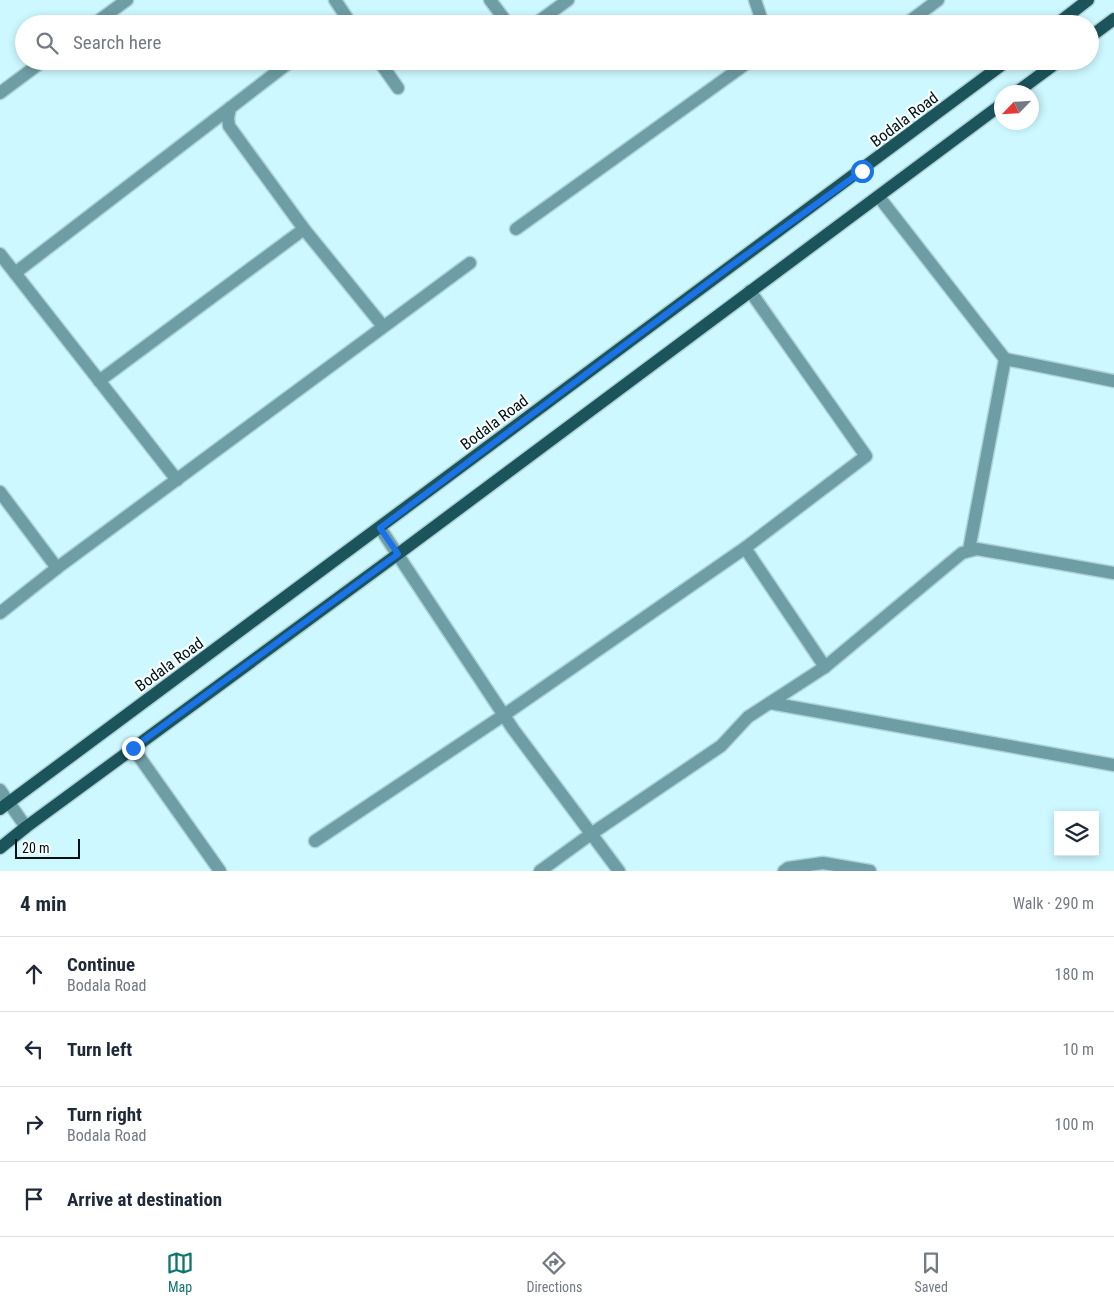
<!DOCTYPE html>
<meta charset="utf-8">
<style>
:root{--surface:#fff;--page:#f6f6f7;--text:#1f2937;--muted:#747a83;--line:#e0e1e3;--accent:#0f766e}
body{margin:0;font-family:"Roboto Condensed",sans-serif;background:var(--page);color:var(--text)}
.controls{position:absolute;right:15px;bottom:15px;display:grid;overflow:hidden;border-radius:0px;box-shadow:0 2px 8px #0003}
.controls button{width:45px;height:45px;display:grid;place-items:center;padding:0;border:0;border-bottom:1px solid var(--line);background:var(--surface);color:var(--text);font:25px sans-serif}
.compass{position:absolute;left:994px;top:85px;width:45px;height:45px;border-radius:50%;background:var(--surface);box-shadow:0 2px 8px #0003;rotate:245deg}
.scale{position:absolute;left:15px;bottom:12px;width:65px;box-sizing:border-box;padding-left:5px;border:2px solid #031113;border-top:0;font-size:14px;line-height:18px;white-space:nowrap;color:#031113;-webkit-text-stroke:4px #f6feff;paint-order:stroke}
.stop{position:absolute;width:15px;height:15px;margin:-11px;border:4px solid #1a73e8;border-radius:50%;background:#fff}
.stop.end{background:#1a73e8;border-color:#fff;box-shadow:0 1px 5px #0008}
.list{margin:0;padding:0;list-style:none}
h2{display:flex;justify-content:space-between;align-items:center;height:65px;margin:0;padding:0 20px;font-size:21px}
h2 small{font-size:16px;font-weight:400;color:var(--muted)}
.list li{display:grid;grid-template-columns:32px 1fr auto;gap:15px;align-items:center;box-sizing:border-box;height:75px;padding:0 20px;border-top:1px solid var(--line)}
.list b{display:block;font-size:19px;white-space:nowrap}
.list p{margin:0;font-size:16px;white-space:nowrap;color:var(--muted)}
.list em{font-size:16px;font-style:normal;color:var(--muted)}
.icon{flex:none;width:28px;height:28px;fill:none;stroke:currentColor;stroke-width:2;stroke-linecap:round;stroke-linejoin:round}
.map{position:relative;flex:none;width:1114px;height:871px;overflow:hidden}
.search{position:absolute;background:var(--surface);box-shadow:0 2px 8px #0003;left:15px;right:15px;top:15px;height:55px;display:flex;align-items:center;gap:12px;box-sizing:border-box;padding:0 18px;border-radius:28px;color:var(--muted);font-size:19px}
.sheet{height:365px;background:var(--surface)}
nav{display:flex;justify-content:space-around;align-items:center;box-sizing:border-box;height:70px;border-top:1px solid var(--line);background:var(--surface);font-size:14px;color:var(--muted)}
nav a{display:grid;justify-items:center;gap:2px}
nav .on{color:var(--accent)}
.map>svg:first-child{display:block}
</style>
<div class="map">
<svg width="1114" height="871" viewBox="0 0 1114 871">
<rect width="100%" height="100%" fill="#cdf8ff"/>
<g fill="none" stroke-linecap="round" stroke-linejoin="round">
<g stroke="#add3d9" stroke-width="15">
<g id="minor">
<polyline points="335,0 351,24"/>
<polyline points="490,0 508,24"/>
<polyline points="755,0 763,24"/>
<polyline points="910,21 938,0"/>
<polyline points="94,24 127,0"/>
<polyline points="535,24 568,0"/>
<polyline points="291,61 230,108 228,118 229,126 304,229 382,325"/>
<polyline points="379,61 398,88"/>
<polyline points="0,93 43,61"/>
<polyline points="879,197 1005,359 969,550"/>
<polyline points="516,229 750,61"/>
<polyline points="0,254 177,480"/>
<polyline points="15,273 230,108"/>
<polyline points="1005,359 1114,381"/>
<polyline points="99,381 304,229"/>
<polyline points="0,492 57,568 0,613"/>
<polyline points="380,528 513,729 619,871"/>
<polyline points="745,548 825,667"/>
<polyline points="57,568 470,263"/>
<polyline points="770,703 1114,765"/>
<polyline points="133,748 220,871"/>
<polyline points="0,790 26,827"/>
<polyline points="315,841 504,715 745,548 866,456 750,291"/>
<polyline points="540,871 591,834 721,746 748,717 825,667 962,553 977,549 1114,573"/>
<polyline points="784,871 788,868 823,863 870,871"/>
</g>
</g>
<g stroke="#add3d9" stroke-width="15">
<g id="major">
<polyline points="1057,24 1088,0"/>
<polyline points="1090,37 1114,19"/>
<polyline points="1017,92 1059,61"/>
<polyline points="0,809 1007,61"/>
<polyline points="0,848 26,827 398,554 1002,104"/>
</g>
</g>
<use href="#minor" stroke="#6e9da5" stroke-width="12"/>
<use href="#major" stroke="#1c545c" stroke-width="12"/>
</g>
<g fill="none" stroke-linecap="round" stroke-linejoin="round">
<polyline stroke="#1a73e8" stroke-width="6" points="133,748 398,554 380,528 732,265 862,171"/>
</g>
<g text-anchor="middle" stroke-width="4.5" stroke-linejoin="round" paint-order="stroke">
<g font-size="16" fill="#031113" stroke="#f6feff">
<text transform="translate(904 119) rotate(-37)" y="6">Bodala Road</text>
<text transform="translate(494 422) rotate(-37)" y="6">Bodala Road</text>
<text transform="translate(169 664) rotate(-36)" y="6">Bodala Road</text>
</g>
</g>
</svg>
<div class="controls">
<button><svg class="icon" aria-label="layers" viewBox="0 0 24 24"><path d="M12 4l9 5-9 5-9-5zM3 14l9 5 9-5"/></svg></button>
</div>
<svg class="compass" viewBox="-18 -18 36 36"><path d="M0-13l5 13h-10z" fill="#e53935"/><path d="M0 13l5-13h-10z" fill="#747a83"/></svg>
<div class="scale">20 m</div>
<div class="stop" style="left:862px;top:171px"></div>
<div class="stop end" style="left:133px;top:748px"></div>
<div class="search"><svg class="icon" aria-label="search" viewBox="0 0 24 24"><circle cx="10" cy="10" r="6"/><path d="M15 15l6 6"/></svg>Search here</div>
</div>
<section class="sheet">
<h2>4 min<small>Walk · 290 m</small></h2>
<ul class="list">
<li><svg class="icon" aria-label="ahead" viewBox="0 0 24 24"><path d="M12 20V5M6 11l6-6 6 6"/></svg><div><b>Continue</b><p>Bodala Road</p></div><em>180 m</em></li>
<li><svg class="icon" aria-label="left" viewBox="0 0 24 24"><path d="M17 20v-9H6M10 6l-5 5 5 5"/></svg><div><b>Turn left</b></div><em>10 m</em></li>
<li><svg class="icon" aria-label="right" viewBox="0 0 24 24"><path d="M7 20v-9h11M14 6l5 5-5 5"/></svg><div><b>Turn right</b><p>Bodala Road</p></div><em>100 m</em></li>
<li><svg class="icon" aria-label="arrive" viewBox="0 0 24 24"><path d="M6 21V4h12l-3 4 3 4H6"/></svg><div><b>Arrive at destination</b></div></li>
</ul>
</section>
<nav>
<a class="on"><svg class="icon" aria-label="map" viewBox="0 0 24 24"><path d="M3 6l6-2 6 2 6-2v14l-6 2-6-2-6 2zM9 4v14M15 6v14"/></svg>Map</a>
<a><svg class="icon" aria-label="directions" viewBox="0 0 24 24"><path d="M12 3l9 9-9 9-9-9zM9 14v-3h6M13 9l2 2-2 2"/></svg>Directions</a>
<a><svg class="icon" aria-label="saved" viewBox="0 0 24 24"><path d="M7 4h10v16l-5-4-5 4z"/></svg>Saved</a>
</nav>
